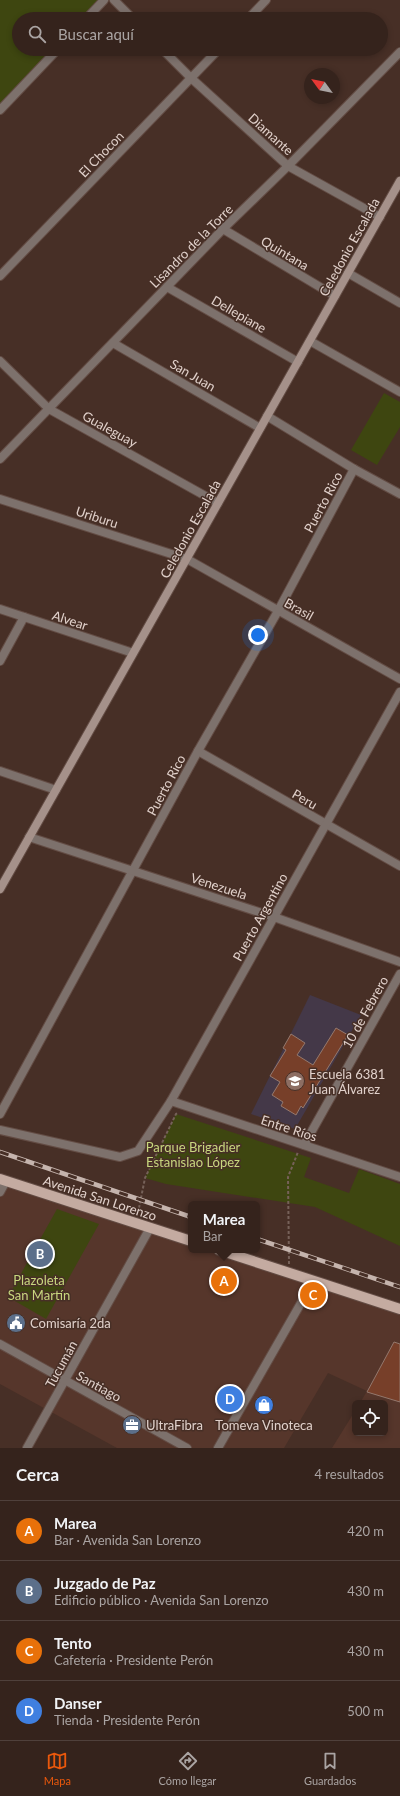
<!DOCTYPE html>
<html lang="es">
<meta charset="utf-8">
<style>
:root{--surface:#35231c;--page:#3d2b25;--text:#f1f3f6;--muted:#aaa4a3;--line:#4f403b;--accent:#ea580c}
body{margin:0;font-family:Lato,sans-serif;background:var(--page);color:var(--text)}
.controls{position:absolute;right:12px;bottom:12px;display:grid;overflow:hidden;border-radius:6px;box-shadow:0 2px 6px #0003}
.controls button{width:36px;height:36px;display:grid;place-items:center;padding:0;border:0;border-bottom:1px solid var(--line);background:var(--surface);color:var(--text);font:20px sans-serif}
.compass{position:absolute;left:304px;top:68px;width:36px;height:36px;border-radius:50%;background:var(--surface);box-shadow:0 2px 6px #0003;rotate:303deg}
.you{position:absolute;left:258px;top:635px;width:14px;height:14px;margin:-10px;border:3px solid #fff;border-radius:50%;background:#1a73e8;box-shadow:0 0 0 6px #1a73e833}
.badge{display:grid;place-items:center;width:26px;height:26px;border-radius:50%;background:var(--accent);color:#fff;font-size:13px;font-weight:700}
.pin{position:absolute;translate:-50% -50%;border:2px solid #fff;box-shadow:0 1px 4px #0006}
.popup{position:absolute;left:188px;top:1201px;width:72px;height:52px;box-sizing:border-box;display:grid;place-content:center;border-radius:6px;background:var(--surface);filter:drop-shadow(0 1px 3px #0005);font-size:13px;white-space:nowrap;color:var(--muted)}
.popup b{font-size:15px;color:var(--text)}
.popup::after{content:'';position:absolute;left:50%;top:100%;margin-left:-8px;border:8px solid transparent;border-top-color:var(--surface)}
.list{margin:0;padding:0;list-style:none}
h2{display:flex;justify-content:space-between;align-items:center;height:52px;margin:0;padding:0 16px;font-size:17px}
h2 small{font-size:13px;font-weight:400;color:var(--muted)}
.list li{display:grid;grid-template-columns:26px 1fr auto;gap:12px;align-items:center;box-sizing:border-box;height:60px;padding:0 16px;border-top:1px solid var(--line)}
.list b{display:block;font-size:15px;white-space:nowrap}
.list p{margin:0;font-size:13px;white-space:nowrap;color:var(--muted)}
.list em{font-size:13px;font-style:normal;color:var(--muted)}
.icon{flex:none;width:22px;height:22px;fill:none;stroke:currentColor;stroke-width:2;stroke-linecap:round;stroke-linejoin:round}
.map{position:relative;flex:none;width:400px;height:1448px;overflow:hidden}
.search{position:absolute;background:var(--surface);box-shadow:0 2px 6px #0003;left:12px;right:12px;top:12px;height:44px;display:flex;align-items:center;gap:10px;box-sizing:border-box;padding:0 14px;border-radius:22px;color:var(--muted);font-size:15px}
.sheet{height:292px;background:var(--surface)}
nav{display:flex;justify-content:space-around;align-items:center;box-sizing:border-box;height:56px;border-top:1px solid var(--line);background:var(--surface);font-size:11px;color:var(--muted)}
nav a{display:grid;justify-items:center;gap:2px}
nav .on{color:var(--accent)}
.map>svg:first-child{display:block}
</style>
<div class="map">
<svg width="400" height="1448" viewBox="0 0 400 1448">
<rect width="100%" height="100%" fill="#472f26"/>
<polygon fill="#56362b" points="0,1177 191,1241 191,1250 217,1250 400,1311 400,1448 332,1448 355,1411 355,1433 385,1433 385,1403 360,1403 367,1391 328,1373 284,1448 117,1448 0,1384"/>
<polygon fill="#443848" points="310,995 361,1015 295,1129 251,1114"/>
<g fill="#3e4610">
<polygon points="0,0 101,0 83,19 19,19 19,49 54,49 0,106"/>
<polygon points="384,393 400,402 400,427 377,465 351,450"/>
<polygon points="176,1114 311,1158 304,1177 349,1193 359,1169 400,1184 400,1246 315,1207 166,1184 145,1178"/>
<polygon points="57,1209 99,1224 46,1319 8,1297"/>
</g>
<g fill="#773f29" stroke="#94786d">
<polygon points="336,1028 348,1035 303,1108 301,1106 296,1115 281,1106 283,1102 272,1095 280,1082 270,1076 286,1050 283,1048 291,1034 305,1043 297,1055 313,1065"/>
<polygon points="394,1342 400,1344 400,1402 367,1392"/>
</g>
<g fill="none" stroke-linecap="round" stroke-linejoin="round">
<g stroke="#634c44" stroke-width="10">
<g id="minor">
<polyline points="114,0 133,19"/>
<polyline points="86,19 104,0"/>
<polyline points="162,49 191,78 288,166 380,217"/>
<polyline points="0,110 58,49"/>
<polyline points="223,229 335,296"/>
<polyline points="348,273 400,303"/>
<polyline points="167,287 298,362"/>
<polyline points="310,341 400,392"/>
<polyline points="113,343 260,428"/>
<polyline points="0,361 49,409 218,503"/>
<polyline points="267,416 354,469 400,494"/>
<polyline points="0,459 223,229 288,166 400,52"/>
<polyline points="0,499 187,559 400,679"/>
<polyline points="0,609 133,653"/>
<polyline points="0,661 24,617"/>
<polyline points="198,751 400,866"/>
<polyline points="0,771 56,790"/>
<polyline points="171,1101 400,692"/>
<polyline points="0,1114 198,751 278,611 354,469"/>
<polyline points="304,1145 400,974"/>
<polyline points="0,1192 6,1181"/>
<polyline points="27,1448 150,1228"/>
<polyline points="218,1448 313,1282"/>
</g>
</g>
<g stroke="#634c44" stroke-width="10">
<g id="tertiary">
<polyline points="248,19 266,0"/>
<polyline points="0,276 219,49"/>
<polyline points="29,837 274,917 400,962"/>
<polyline points="0,1130 120,1157 138,1151 171,1101 400,1177"/>
<polyline points="0,1344 187,1448"/>
</g>
</g>
<g stroke="#634c44" stroke-width="10">
<polyline id="secondary" points="0,889 400,181"/>
</g>
<g stroke="#634c44" stroke-width="12">
<g id="primary">
<polyline points="0,1179 191,1241"/>
<polyline points="219,1250 400,1309"/>
</g>
</g>
<g stroke="#766159" stroke-width="2" stroke-dasharray="3 2" stroke-linecap="butt">
<polyline points="138,1213 145,1178 176,1114 178,1113"/>
<polyline points="289,1264 288,1177 298,1152"/>
</g>
<use href="#minor" stroke="#7d716c" stroke-width="8"/>
<use href="#tertiary" stroke="#7d716c" stroke-width="8"/>
<use href="#secondary" stroke="#a5918a" stroke-width="8"/>
<use href="#primary" stroke="#c4aba1" stroke-width="10"/>
<g stroke="#c5b4ad" stroke-width="4.5">
<g id="rail">
<polyline points="0,1152 191,1217"/>
<polyline points="257,1239 400,1287"/>
</g>
</g>
<use href="#rail" stroke="#472f26" stroke-width="3" stroke-dasharray="9" stroke-linecap="butt"/>
</g>
<defs>
<g id="school-disc" transform="scale(1)"><circle r="9.5" fill="#8d6e63" stroke="#472f26"/><path d="M0-5L7-2L0 1L-7-2ZM-4 1L0 2.5L4 1V4Q0 6-4 4Z" fill="#fff"/></g>
<g id="civic-disc" transform="scale(1)"><circle r="9.5" fill="#5c6f8a" stroke="#472f26"/><path d="M-.6-6.5H3V-4.5H.6V-3L4-1V1h2V6H-6V1h2V-1L-.6-3ZM-1.2 2.5V6h2.4V2.5Z" fill="#fff"/></g>
<g id="shop-disc" transform="scale(1)"><circle r="9.5" fill="#3f7fe0" stroke="#472f26"/><path d="M-5-2.5h2.3a2.7 3.5 0 0 1 5.4 0H5L5.5 6h-11ZM-1.5-2.5h3a1.5 2.3 0 0 0-3 0Z" fill="#fff"/></g>
<g id="office-disc" transform="scale(1)"><circle r="9.5" fill="#5c6f8a" stroke="#472f26"/><path d="M-6-3h4V-5.5h4V-3h4V5H-6ZM-1-4.5V-3h2v-1.5ZM-6 0V1H6V0Z" fill="#fff"/></g>
</defs>
<g fill-rule="evenodd">
<use href="#school-disc" x="295" y="1081"/>
<use href="#civic-disc" x="16" y="1323"/>
<use href="#shop-disc" x="264" y="1405"/>
<use href="#office-disc" x="132" y="1425"/>
</g>
<g text-anchor="middle" stroke-width="3" stroke-linejoin="round" paint-order="stroke">
<g font-size="13" fill="#e1d1cb" stroke="#472f26">
<text transform="translate(271 134) rotate(42)" y="5">Diamante</text>
<text transform="translate(101 154) rotate(-46)" y="5">El Chocon</text>
<text transform="translate(191 246) rotate(-45)" y="5">Lisandro de la Torre</text>
<text transform="translate(349 247) rotate(-61)" y="5">Celedonio Escalada</text>
<text transform="translate(285 253) rotate(31)" y="5">Quintana</text>
<text transform="translate(239 314) rotate(30)" y="5">Dellepiane</text>
<text transform="translate(193 375) rotate(30)" y="5">San Juan</text>
<text transform="translate(110 429) rotate(29)" y="5">Gualeguay</text>
<text transform="translate(323 502) rotate(-62)" y="5">Puerto Rico</text>
<text transform="translate(97 517) rotate(18)" y="5">Uriburu</text>
<text transform="translate(190 529) rotate(-61)" y="5">Celedonio Escalada</text>
<text transform="translate(299 609) rotate(29)" y="5">Brasil</text>
<text transform="translate(70 620) rotate(18)" y="5">Alvear</text>
<text transform="translate(166 785) rotate(-62)" y="5">Puerto Rico</text>
<text transform="translate(305 799) rotate(30)" y="5">Peru</text>
<text transform="translate(219 886) rotate(18)" y="5">Venezuela</text>
<text transform="translate(260 917) rotate(-61)" y="5">Puerto Argentino</text>
<text transform="translate(365 1012) rotate(-61)" y="5">10 de Febrero</text>
<text transform="translate(289 1128) rotate(18)" y="5">Entre Ríos</text>
<text transform="translate(100 1198) rotate(18)" y="5">Avenida San Lorenzo</text>
<text transform="translate(61 1364) rotate(-61)" y="5">Tucumán</text>
<text transform="translate(99 1386) rotate(29)" y="5">Santiago</text>
</g>
<g font-size="13" fill="#e1d1cb" stroke="#472f26" text-anchor="start">
<text x="309" y="1079">Escuela 6381<tspan x="309" dy="15">Juan Álvarez</tspan></text>
<text x="30" y="1328">Comisaría 2da</text>
<text x="146" y="1430">UltraFibra</text>
<text x="264" y="1430" text-anchor="middle">Tomeva Vinoteca</text>
</g>
<g font-size="13" fill="#c8d77e" stroke="#472f26">
<text x="193" y="1152">Parque Brigadier<tspan x="193" dy="15">Estanislao López</tspan></text>
<text x="39" y="1285">Plazoleta<tspan x="39" dy="15">San Martín</tspan></text>
</g>
</g>
</svg>
<div class="controls">
<button><svg class="icon" aria-label="locate" viewBox="0 0 24 24"><circle cx="12" cy="12" r="6"/><path d="M12 2v4M12 18v4M2 12h4M18 12h4"/></svg></button>
</div>
<svg class="compass" viewBox="-18 -18 36 36"><path d="M0-13l5 13h-10z" fill="#e53935"/><path d="M0 13l5-13h-10z" fill="#aaa4a3"/></svg>
<div class="you"></div>
<div class="pin badge" style="left:224px;top:1281px;background:#e8710a">A</div>
<div class="popup"><b>Marea</b>Bar</div>
<div class="pin badge" style="left:40px;top:1254px;background:#5c6f8a">B</div>
<div class="pin badge" style="left:313px;top:1295px;background:#e8710a">C</div>
<div class="pin badge" style="left:230px;top:1399px;background:#3f7fe0">D</div>
<div class="search"><svg class="icon" aria-label="search" viewBox="0 0 24 24"><circle cx="10" cy="10" r="6"/><path d="M15 15l6 6"/></svg>Buscar aquí</div>
</div>
<section class="sheet">
<h2>Cerca<small>4 resultados</small></h2>
<ul class="list">
<li><span class="badge" style="background:#e8710a">A</span><div><b>Marea</b><p>Bar · Avenida San Lorenzo</p></div><em>420 m</em></li>
<li><span class="badge" style="background:#5c6f8a">B</span><div><b>Juzgado de Paz</b><p>Edificio público · Avenida San Lorenzo</p></div><em>430 m</em></li>
<li><span class="badge" style="background:#e8710a">C</span><div><b>Tento</b><p>Cafetería · Presidente Perón</p></div><em>430 m</em></li>
<li><span class="badge" style="background:#3f7fe0">D</span><div><b>Danser</b><p>Tienda · Presidente Perón</p></div><em>500 m</em></li>
</ul>
</section>
<nav>
<a class="on"><svg class="icon" aria-label="map" viewBox="0 0 24 24"><path d="M3 6l6-2 6 2 6-2v14l-6 2-6-2-6 2zM9 4v14M15 6v14"/></svg>Mapa</a>
<a><svg class="icon" aria-label="directions" viewBox="0 0 24 24"><path d="M12 3l9 9-9 9-9-9zM9 14v-3h6M13 9l2 2-2 2"/></svg>Cómo llegar</a>
<a><svg class="icon" aria-label="saved" viewBox="0 0 24 24"><path d="M7 4h10v16l-5-4-5 4z"/></svg>Guardados</a>
</nav>
